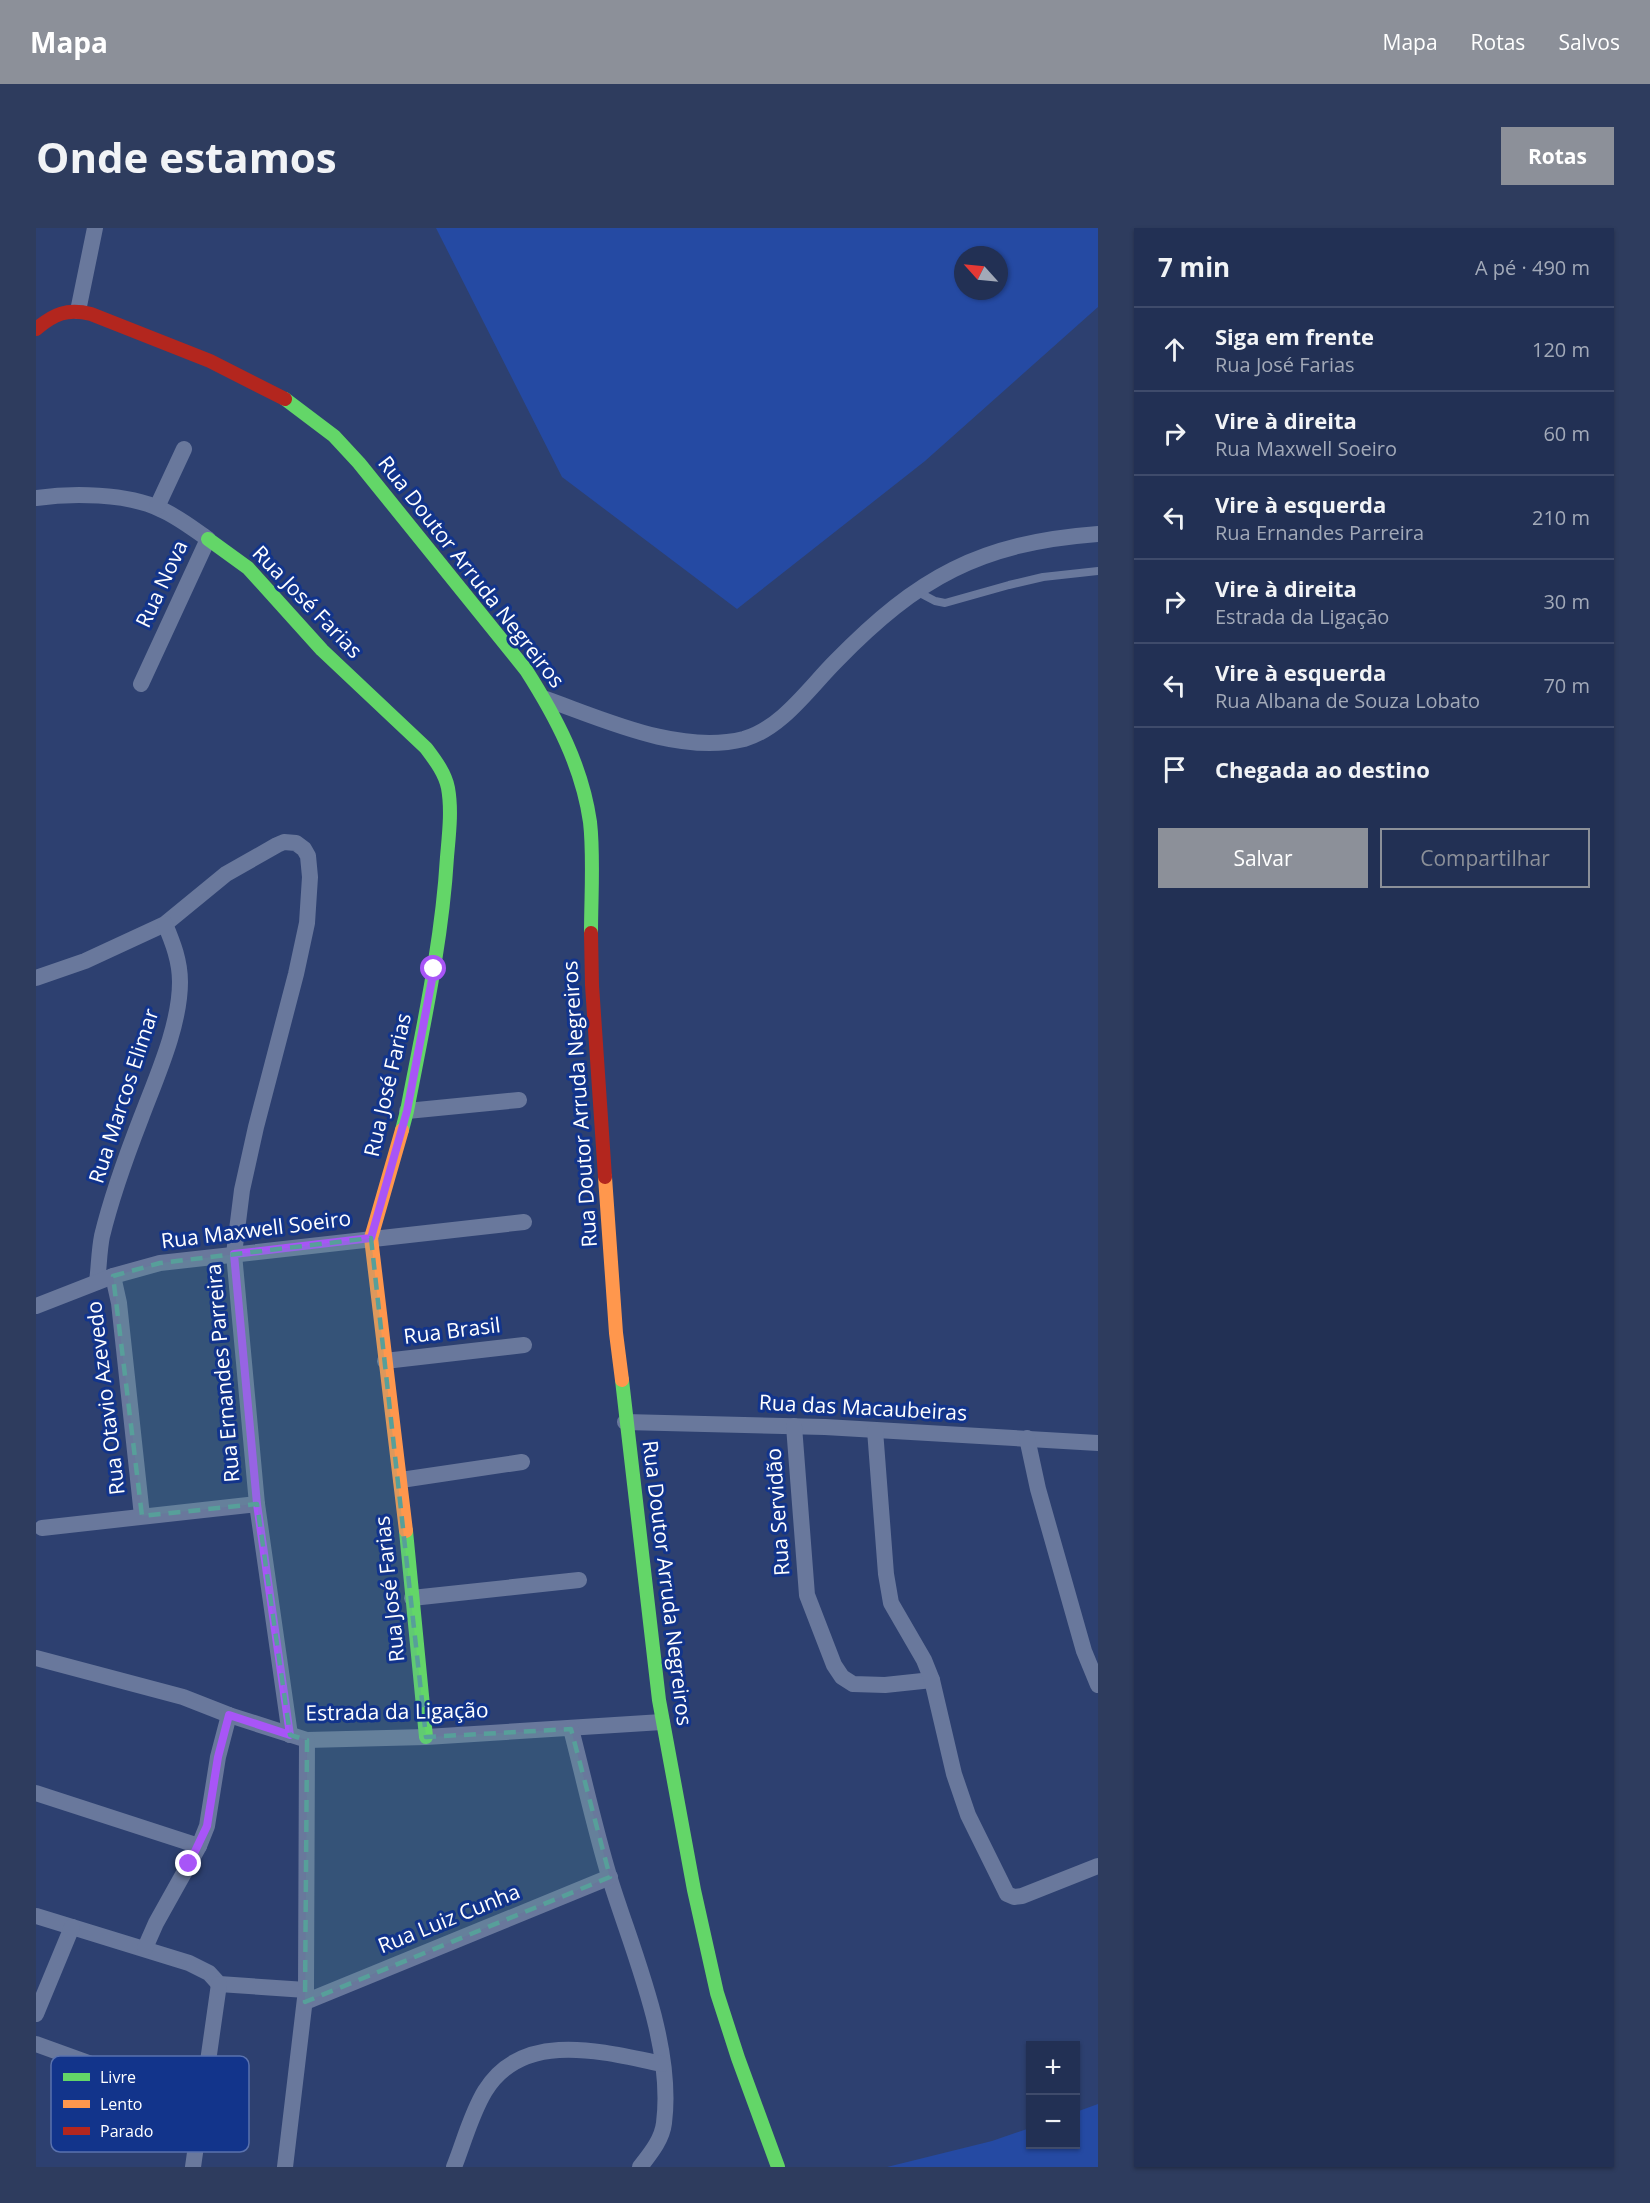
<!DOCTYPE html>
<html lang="pt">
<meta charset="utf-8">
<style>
:root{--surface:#223054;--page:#2e3c5e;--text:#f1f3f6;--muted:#a2a9b8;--line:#3f4b6b;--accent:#8c9099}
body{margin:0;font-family:"Open Sans",sans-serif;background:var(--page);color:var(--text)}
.controls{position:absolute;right:18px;bottom:18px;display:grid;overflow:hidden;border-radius:0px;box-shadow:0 2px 4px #0004}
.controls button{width:54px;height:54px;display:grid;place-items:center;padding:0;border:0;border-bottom:2px solid var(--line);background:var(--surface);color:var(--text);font:30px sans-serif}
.compass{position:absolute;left:918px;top:18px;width:54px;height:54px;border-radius:50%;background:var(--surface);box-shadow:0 2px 4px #0004;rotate:297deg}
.stop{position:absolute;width:18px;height:18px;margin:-14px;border:4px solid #a855f7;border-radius:50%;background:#fff}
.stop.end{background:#a855f7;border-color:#fff;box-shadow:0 2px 6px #0008}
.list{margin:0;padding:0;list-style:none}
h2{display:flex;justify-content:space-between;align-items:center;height:78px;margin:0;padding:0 24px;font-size:26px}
h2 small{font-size:20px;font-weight:400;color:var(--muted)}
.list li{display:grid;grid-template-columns:39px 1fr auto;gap:18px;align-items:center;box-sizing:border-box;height:84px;padding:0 24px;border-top:2px solid var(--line)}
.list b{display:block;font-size:22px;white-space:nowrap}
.list p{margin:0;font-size:20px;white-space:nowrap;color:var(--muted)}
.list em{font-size:20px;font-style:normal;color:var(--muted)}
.actions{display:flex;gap:12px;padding:18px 24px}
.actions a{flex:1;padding:14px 0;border:2px solid var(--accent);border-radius:0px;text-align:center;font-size:21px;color:var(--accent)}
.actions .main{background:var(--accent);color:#fff}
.icon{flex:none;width:33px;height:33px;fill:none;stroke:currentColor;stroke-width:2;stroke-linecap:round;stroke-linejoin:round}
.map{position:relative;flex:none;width:1062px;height:1939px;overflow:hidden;border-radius:0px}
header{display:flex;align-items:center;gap:36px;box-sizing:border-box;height:84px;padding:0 30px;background:var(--accent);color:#fff}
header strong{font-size:28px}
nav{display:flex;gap:33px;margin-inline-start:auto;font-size:21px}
.intro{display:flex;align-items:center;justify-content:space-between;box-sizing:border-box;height:144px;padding:0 36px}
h1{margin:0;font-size:42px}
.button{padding:15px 27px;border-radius:0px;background:var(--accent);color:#fff;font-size:21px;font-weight:700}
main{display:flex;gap:36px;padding:0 36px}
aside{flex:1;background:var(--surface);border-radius:0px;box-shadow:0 2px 4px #0004}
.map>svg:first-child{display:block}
</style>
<header>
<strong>Mapa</strong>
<nav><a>Mapa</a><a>Rotas</a><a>Salvos</a></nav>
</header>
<div class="intro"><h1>Onde estamos</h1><a class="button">Rotas</a></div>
<main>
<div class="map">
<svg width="1062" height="1939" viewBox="0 0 1062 1939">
<rect width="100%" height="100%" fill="#2d4070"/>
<g fill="#254aa3" fill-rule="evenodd">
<path d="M400 0H1062V79L889 233 701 381 526 249ZM927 27H963V63H927Z"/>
<polygon points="1062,1876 1062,1939 851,1939 956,1913 994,1900 994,1916 1040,1916 1040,1884"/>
</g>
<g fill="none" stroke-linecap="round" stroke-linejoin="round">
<polyline stroke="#69789c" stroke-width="8" points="880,363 899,373 909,375 973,357 1007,349 1062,343"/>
<g stroke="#69789c" stroke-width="16">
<polyline points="42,83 59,0"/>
<path d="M0 270C35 265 91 265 124 281 141 288 156 300 172 311L105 456"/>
<polyline points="121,279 148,221"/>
<path d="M510 471C569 492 644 527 708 511 746 500 773 460 800 433 882 349 944 315 1062 306"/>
<polyline points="0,750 49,733 129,696 190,646 241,617 248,614 260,615 268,621 272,628 274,649 271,695 260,746 220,899 206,962 198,1026 221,1276 254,1507"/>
<polyline points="371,883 483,872"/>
<polyline points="77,1048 83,1075 106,1288"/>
<path d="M61 1054C63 1039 63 1023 66 1008 75 971 91 926 105 890 120 850 144 798 144 754 144 733 137 715 129 696"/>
<polyline points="0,1078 77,1048 124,1035 488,994"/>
<polyline points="349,1133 488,1117"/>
<polyline points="589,1194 789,1199 1062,1215"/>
<polyline points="758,1198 771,1367 798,1437 806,1449 817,1456 849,1457 896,1452"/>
<polyline points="839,1202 850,1346 855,1375 888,1432 896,1452 918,1546 932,1587 971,1666 978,1669 986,1668 1062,1638"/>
<polyline points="991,1210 1002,1261 1048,1423 1062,1457"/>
<polyline points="365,1252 486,1234"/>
<polyline points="6,1300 221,1276"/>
<polyline points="376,1370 543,1352"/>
<polyline points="0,1430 147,1469 193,1487 271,1512 390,1509 626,1494"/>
<path d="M535 1501C548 1551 559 1602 574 1651 597 1725 638 1817 628 1895 626 1912 614 1926 604 1939"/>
<polyline points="0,1565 163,1618"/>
<polyline points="0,1688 153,1735 173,1745 183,1756 270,1762"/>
<polyline points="109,1720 120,1695 163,1618 171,1598 182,1529 193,1487"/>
<polyline points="269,1774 574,1649"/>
<polyline points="0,1786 36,1699"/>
<polyline points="0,1816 166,1876"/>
<polyline points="157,1939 183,1756"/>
<polyline points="249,1939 270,1762 271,1512"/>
<path d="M418 1939C428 1914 435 1886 449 1863 487 1801 568 1824 626 1836"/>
</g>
<g stroke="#63d668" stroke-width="14">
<path d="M249 171 298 208 323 235 490 442C520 489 546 538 554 594 558 628 555 669 555 705"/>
<path d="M172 311 212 340 286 422 390 520C399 532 409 545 412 560 416 582 413 606 411 629 406 714 387 799 371 883L366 902"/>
<polyline points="586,1152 623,1472 658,1662 681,1765 702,1830 742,1939"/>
<polyline points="370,1303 390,1509"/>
</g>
<g stroke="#ff974d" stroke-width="14">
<polyline points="366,902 335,1010 370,1303"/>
<polyline points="569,949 580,1105 586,1152"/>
</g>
<g stroke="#b3261e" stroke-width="14">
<path d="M0 101C18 86 31 80 55 86L174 133 249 171"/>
<polyline points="555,705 556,757 569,949"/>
</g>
</g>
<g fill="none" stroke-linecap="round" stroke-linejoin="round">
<polyline stroke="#a855f7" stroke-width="8" points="153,1636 171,1598 182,1529 193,1487 254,1507 221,1276 198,1026 335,1010 371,883 398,741"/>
</g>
<path fill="#579f9a" fill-opacity="0.2" stroke="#579f9a" stroke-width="4.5" stroke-dasharray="12 8" stroke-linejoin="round" d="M335 1010 390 1509 535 1501 574 1649 269 1774 271 1512 254 1507 221 1276 106 1288 77 1048 124 1035Z"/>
<g text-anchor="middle" stroke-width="6" stroke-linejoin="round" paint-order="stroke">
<g font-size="21" fill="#fff" stroke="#12348b">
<text transform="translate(435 344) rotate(52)" y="7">Rua Doutor Arruda Negreiros</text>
<text transform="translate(126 356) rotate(-65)" y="7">Rua Nova</text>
<text transform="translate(271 374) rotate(46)" y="7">Rua José Farias</text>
<text transform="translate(352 857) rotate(-77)" y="7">Rua José Farias</text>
<text transform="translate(88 868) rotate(-72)" y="7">Rua Marcos Elimar</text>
<text transform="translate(544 876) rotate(-94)" y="7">Rua Doutor Arruda Negreiros</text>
<text transform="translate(220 1002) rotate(-7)" y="7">Rua Maxwell Soeiro</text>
<text transform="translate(416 1103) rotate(-7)" y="7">Rua Brasil</text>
<text transform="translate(187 1145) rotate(-95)" y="7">Rua Ernandes Parreira</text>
<text transform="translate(70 1170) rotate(-97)" y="7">Rua Otavio Azevedo</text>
<text transform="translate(827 1180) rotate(3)" y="7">Rua das Macaubeiras</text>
<text transform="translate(742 1284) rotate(-94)" y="7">Rua Servidão</text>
<text transform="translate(631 1355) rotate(83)" y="7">Rua Doutor Arruda Negreiros</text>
<text transform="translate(354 1361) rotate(-96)" y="7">Rua José Farias</text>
<text transform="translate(361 1484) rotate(-1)" y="7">Estrada da Ligação</text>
<text transform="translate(413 1691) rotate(-22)" y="7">Rua Luiz Cunha</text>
</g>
</g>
<rect x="15" y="1828" width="198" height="96" rx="9" fill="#12348b" stroke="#5971ae" stroke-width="1.5"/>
<rect x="27" y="1845" width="27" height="8" fill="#63d668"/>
<rect x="27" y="1872" width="27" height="8" fill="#ff974d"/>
<rect x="27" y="1899" width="27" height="8" fill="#b3261e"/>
<g font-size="16" fill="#fff">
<text x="64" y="1855">Livre</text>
<text x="64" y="1882">Lento</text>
<text x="64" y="1909">Parado</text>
</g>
</svg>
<div class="controls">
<button>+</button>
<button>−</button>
</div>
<svg class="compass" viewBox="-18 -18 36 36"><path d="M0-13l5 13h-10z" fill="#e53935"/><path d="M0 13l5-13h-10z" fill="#a2a9b8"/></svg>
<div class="stop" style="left:398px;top:741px"></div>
<div class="stop end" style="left:153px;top:1636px"></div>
</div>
<aside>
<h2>7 min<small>A pé · 490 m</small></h2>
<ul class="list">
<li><svg class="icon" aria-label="ahead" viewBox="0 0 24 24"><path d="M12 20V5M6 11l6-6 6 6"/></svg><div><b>Siga em frente</b><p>Rua José Farias</p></div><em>120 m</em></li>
<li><svg class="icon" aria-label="right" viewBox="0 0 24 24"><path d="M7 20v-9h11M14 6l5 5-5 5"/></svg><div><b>Vire à direita</b><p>Rua Maxwell Soeiro</p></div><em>60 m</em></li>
<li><svg class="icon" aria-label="left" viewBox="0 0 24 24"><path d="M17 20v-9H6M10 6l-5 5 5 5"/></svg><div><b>Vire à esquerda</b><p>Rua Ernandes Parreira</p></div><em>210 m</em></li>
<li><svg class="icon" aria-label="right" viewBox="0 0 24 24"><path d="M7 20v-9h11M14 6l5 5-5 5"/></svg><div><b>Vire à direita</b><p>Estrada da Ligação</p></div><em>30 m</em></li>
<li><svg class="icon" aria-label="left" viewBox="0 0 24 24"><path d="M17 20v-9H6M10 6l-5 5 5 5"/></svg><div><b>Vire à esquerda</b><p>Rua Albana de Souza Lobato</p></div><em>70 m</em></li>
<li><svg class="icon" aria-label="arrive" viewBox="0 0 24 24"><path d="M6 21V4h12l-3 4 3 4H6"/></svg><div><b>Chegada ao destino</b></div></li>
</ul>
<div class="actions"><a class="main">Salvar</a><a>Compartilhar</a></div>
</aside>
</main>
